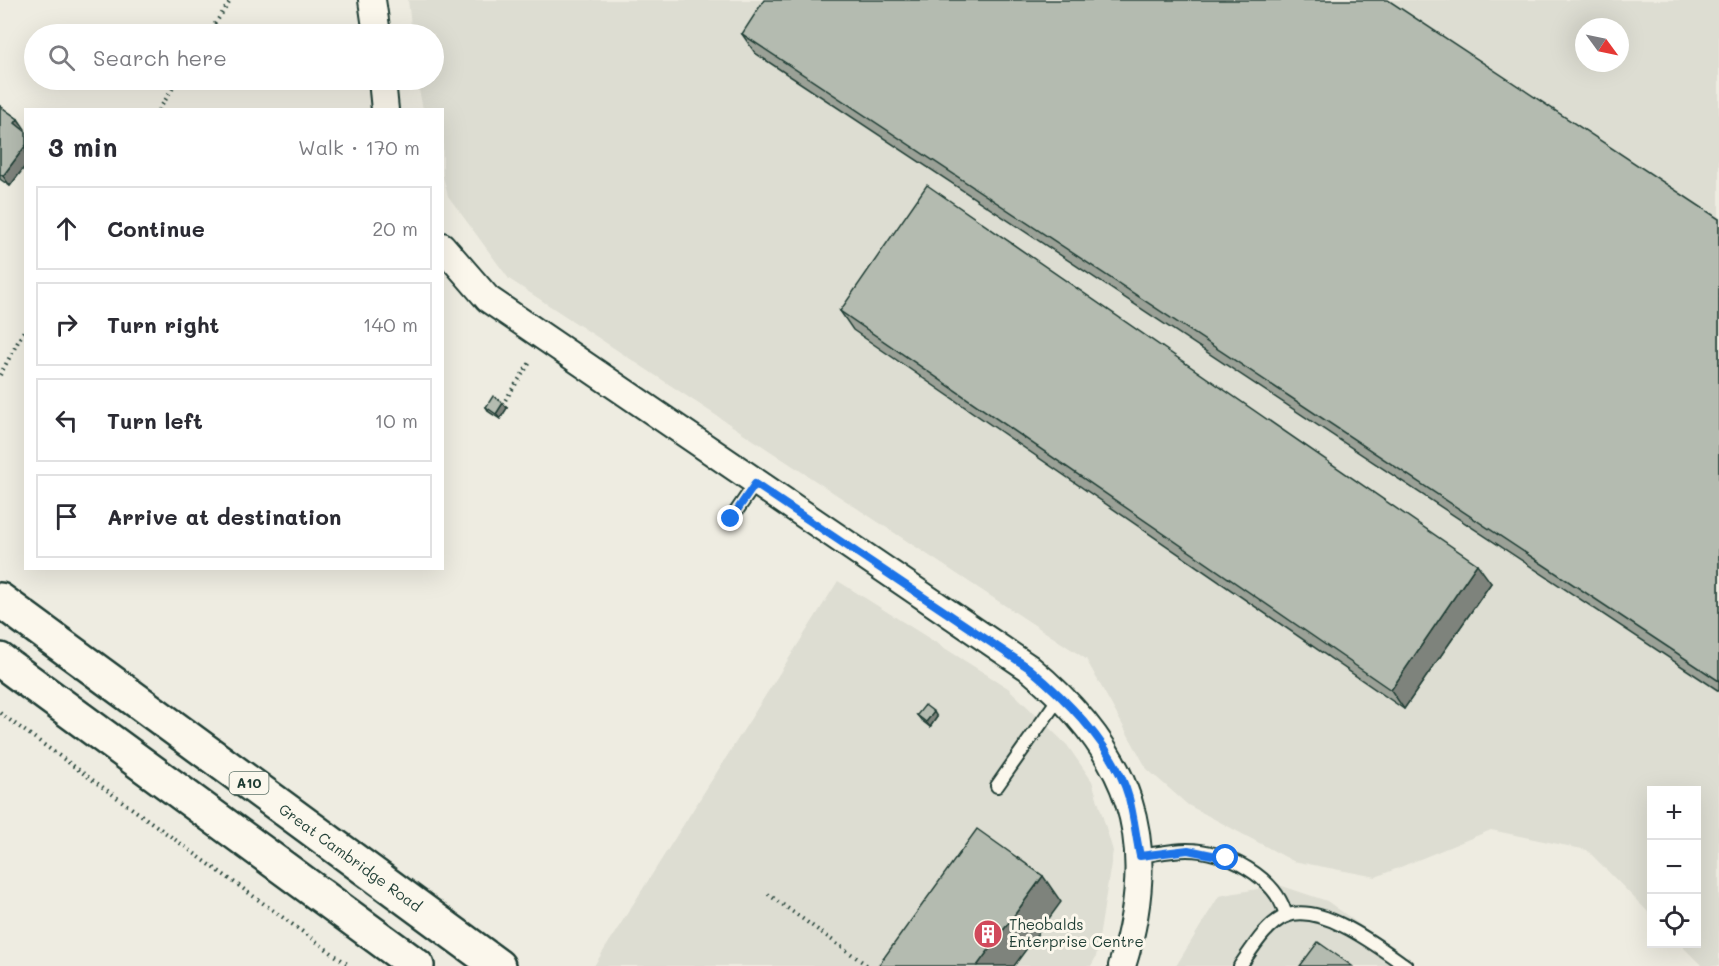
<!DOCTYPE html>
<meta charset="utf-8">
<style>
:root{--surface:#fff;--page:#f7f7f7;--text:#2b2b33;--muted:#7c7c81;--line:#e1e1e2}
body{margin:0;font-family:Mali,sans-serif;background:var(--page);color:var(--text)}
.controls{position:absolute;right:18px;bottom:18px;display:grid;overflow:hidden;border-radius:0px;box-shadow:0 6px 24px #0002}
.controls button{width:54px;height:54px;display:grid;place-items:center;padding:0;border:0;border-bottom:2px solid var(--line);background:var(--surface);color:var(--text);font:30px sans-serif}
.compass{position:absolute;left:1575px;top:18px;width:54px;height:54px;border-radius:50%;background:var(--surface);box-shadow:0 6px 24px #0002;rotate:123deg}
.stop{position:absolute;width:18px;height:18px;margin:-14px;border:4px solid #1a73e8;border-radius:50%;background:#fff}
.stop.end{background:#1a73e8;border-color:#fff;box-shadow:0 2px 6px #0008}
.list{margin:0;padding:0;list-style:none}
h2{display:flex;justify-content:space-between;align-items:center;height:78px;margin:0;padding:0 24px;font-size:26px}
h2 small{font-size:20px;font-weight:400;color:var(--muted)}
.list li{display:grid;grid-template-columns:39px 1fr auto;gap:18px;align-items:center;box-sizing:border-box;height:84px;margin:0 12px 12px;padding:0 12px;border:2px solid var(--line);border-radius:0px}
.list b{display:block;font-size:22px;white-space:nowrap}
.list em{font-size:20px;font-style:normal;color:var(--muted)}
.icon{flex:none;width:33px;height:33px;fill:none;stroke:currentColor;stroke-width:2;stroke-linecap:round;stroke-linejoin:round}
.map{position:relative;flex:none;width:1719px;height:966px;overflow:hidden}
.search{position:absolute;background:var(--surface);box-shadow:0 6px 24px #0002;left:24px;top:24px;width:420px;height:66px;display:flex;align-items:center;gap:15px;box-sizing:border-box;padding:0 21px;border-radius:33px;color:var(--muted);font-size:22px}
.panel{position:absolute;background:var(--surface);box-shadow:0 6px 24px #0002;left:24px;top:108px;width:420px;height:462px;border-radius:0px}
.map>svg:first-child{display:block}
</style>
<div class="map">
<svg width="1719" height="966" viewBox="0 0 1719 966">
<rect width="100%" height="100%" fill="#eeece1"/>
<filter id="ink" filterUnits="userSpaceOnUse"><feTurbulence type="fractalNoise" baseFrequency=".0167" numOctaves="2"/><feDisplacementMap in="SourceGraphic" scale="12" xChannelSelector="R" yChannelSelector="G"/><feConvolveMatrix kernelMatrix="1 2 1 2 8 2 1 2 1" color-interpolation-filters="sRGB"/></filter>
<g filter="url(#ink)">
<g fill="#ddddd2" fill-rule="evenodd">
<path d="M408 0H1719V966H1702L1680 944H1696V790H1652L1651 915 1587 850 1491 830 1376 877 1293 861 1188 805 1147 769 1086 659 509 279 448 196 443 176 442 110 423 109 417 80H434V34H412ZM1584 27H1620V63H1584Z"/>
<polygon points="838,581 1008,688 1067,745 1092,781 1113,851 1096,957 1091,966 594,966"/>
<polygon points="1279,885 1327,901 1417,966 1176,966 1219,896"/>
</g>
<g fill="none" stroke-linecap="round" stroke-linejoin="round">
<g stroke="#1f3d34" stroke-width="16">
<g id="service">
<polyline points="731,519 755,484"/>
<polyline points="997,786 1061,695"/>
<path d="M1140 856C1155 854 1171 850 1187 850 1225 850 1277 877 1286 916"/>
<path d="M1240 966C1252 949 1266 924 1286 916 1321 902 1379 947 1406 966"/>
</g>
</g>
<g stroke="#1f3d34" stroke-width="30">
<g id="minor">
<polyline points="372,0 377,34"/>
<polyline points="382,80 385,110"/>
<path d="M442 246 488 299 1029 668C1130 752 1162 839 1122 966"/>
</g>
</g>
<g stroke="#1f3d34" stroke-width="38">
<g id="trunk">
<polyline points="0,600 498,966"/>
<polyline points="0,660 417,966"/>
</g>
</g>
<g stroke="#1f3d34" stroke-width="4" stroke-dasharray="1.5 4.5" stroke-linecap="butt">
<polyline points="208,34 231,0"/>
<polyline points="159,110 178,80"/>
<polyline points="0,375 26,327"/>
<polyline points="502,405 531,361"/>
<polyline points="0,713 350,966"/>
<polyline points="768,894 868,966"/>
</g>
<use href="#service" stroke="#fbf7ec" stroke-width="12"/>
<use href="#minor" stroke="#fbf7ec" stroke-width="26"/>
<use href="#trunk" stroke="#fbf7ec" stroke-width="33"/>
</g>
<g fill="#9ba197" stroke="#1f3d34" stroke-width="1.5">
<polygon points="742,34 1719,219 1719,691 755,53"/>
<polygon points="0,106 18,119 26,132 26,165 10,186 0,179"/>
<polygon points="840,311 1491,583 1404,709 853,330"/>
<polygon points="486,407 507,408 500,419 489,412"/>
<polygon points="917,715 937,717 930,727 921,720"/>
</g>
<g fill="#7e837b" stroke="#1f3d34" stroke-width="1.5">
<polygon points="18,119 25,129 22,134 15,123"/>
<polygon points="26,145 26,165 10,186 3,176"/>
<polygon points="503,403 507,408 500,419 496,414"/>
<polygon points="1477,564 1491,583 1404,709 1391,690"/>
<polygon points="934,712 937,717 930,727 926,722"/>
<polygon points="1043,876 1061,902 1014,966 977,966"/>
</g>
<g fill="#b4bbb0" stroke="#1f3d34" stroke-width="1.5">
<polygon points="764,0 1388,0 1719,219 1719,681 742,34"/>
<polygon points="0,106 18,119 15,123 26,132 26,145 3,176 0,174"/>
<polygon points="927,185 1477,564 1391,690 840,311"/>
<polygon points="493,396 503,403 496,414 486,407"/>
<polygon points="925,705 934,712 926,722 917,715"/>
<polygon points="977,829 1043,876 977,966 878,966"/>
<polygon points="1318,942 1352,966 1300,966"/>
</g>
</g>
<g fill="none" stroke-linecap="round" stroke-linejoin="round" filter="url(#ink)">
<path stroke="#1a73e8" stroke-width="8" d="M731 519 755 484 1029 668C1067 700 1115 748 1129 798 1134 817 1136 837 1140 856L1188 850 1226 858"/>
</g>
<defs>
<g id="building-disc" transform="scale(1.5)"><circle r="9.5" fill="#d1495b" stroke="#fbf7ec"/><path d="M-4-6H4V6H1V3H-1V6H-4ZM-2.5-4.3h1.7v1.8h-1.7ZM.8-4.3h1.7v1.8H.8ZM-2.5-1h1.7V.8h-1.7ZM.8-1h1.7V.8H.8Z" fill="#fff"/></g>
</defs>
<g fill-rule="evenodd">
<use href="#building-disc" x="988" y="934"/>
</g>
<g text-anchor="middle" stroke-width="6" stroke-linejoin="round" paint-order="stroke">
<rect fill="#fbf7ec" stroke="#61756b" stroke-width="1.5" x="229.5" y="772" width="39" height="22" rx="4.5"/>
<g font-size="14" font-weight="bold" fill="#1f3d34">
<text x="249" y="788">A10</text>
</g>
<g font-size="15" fill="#1f3d34" stroke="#fbf7ec">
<text transform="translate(350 858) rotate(36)" y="5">Great Cambridge Road</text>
</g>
<g font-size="15" fill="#1f3d34" stroke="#fbf7ec" text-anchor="start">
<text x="1009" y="930">Theobalds<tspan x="1009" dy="17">Enterprise Centre</tspan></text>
</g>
</g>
</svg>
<div class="controls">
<button>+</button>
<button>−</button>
<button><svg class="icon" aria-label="locate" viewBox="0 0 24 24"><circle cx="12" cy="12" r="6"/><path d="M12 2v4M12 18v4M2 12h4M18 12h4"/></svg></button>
</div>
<svg class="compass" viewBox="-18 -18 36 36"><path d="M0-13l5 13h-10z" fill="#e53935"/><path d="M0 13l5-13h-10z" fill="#7c7c81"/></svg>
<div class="stop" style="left:1226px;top:858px"></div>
<div class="stop end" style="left:731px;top:519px"></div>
<div class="search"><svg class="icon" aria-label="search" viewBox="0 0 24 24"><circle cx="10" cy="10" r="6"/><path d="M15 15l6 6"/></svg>Search here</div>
<section class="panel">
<h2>3 min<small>Walk · 170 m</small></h2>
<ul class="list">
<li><svg class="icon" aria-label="ahead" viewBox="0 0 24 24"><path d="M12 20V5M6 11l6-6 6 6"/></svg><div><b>Continue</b></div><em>20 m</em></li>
<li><svg class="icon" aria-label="right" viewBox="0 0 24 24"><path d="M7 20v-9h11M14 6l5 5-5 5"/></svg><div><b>Turn right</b></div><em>140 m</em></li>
<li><svg class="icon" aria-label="left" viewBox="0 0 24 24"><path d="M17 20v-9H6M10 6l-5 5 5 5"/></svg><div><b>Turn left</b></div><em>10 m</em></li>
<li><svg class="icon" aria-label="arrive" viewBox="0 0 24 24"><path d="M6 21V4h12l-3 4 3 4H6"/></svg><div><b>Arrive at destination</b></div></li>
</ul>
</section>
</div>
